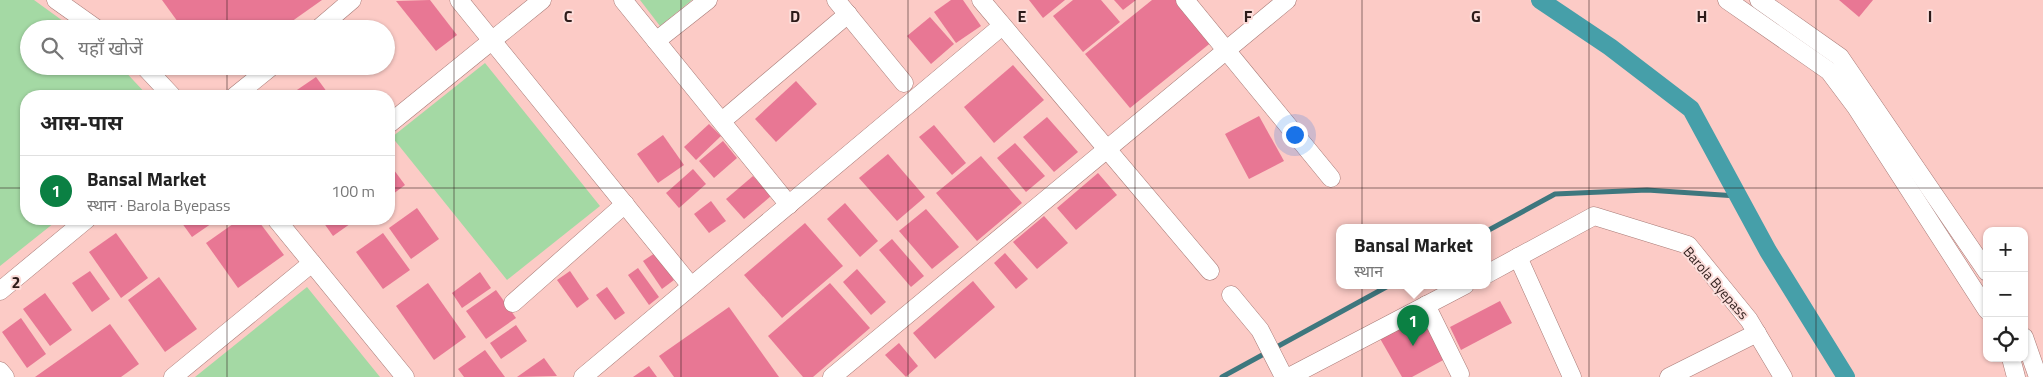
<!DOCTYPE html>
<html lang="hi">
<meta charset="utf-8">
<style>
:root{--surface:#fff;--page:#f6f6f6;--text:#222;--muted:#767676;--line:#e0e0e0;--accent:#0b8043}
body{margin:0;font-family:"Titillium Web","Noto Sans Devanagari",sans-serif;background:var(--page);color:var(--text)}
.controls{position:absolute;right:15px;bottom:15px;display:grid;overflow:hidden;border-radius:10px;box-shadow:0 1px 4px #0004}
.controls button{width:45px;height:45px;display:grid;place-items:center;padding:0;border:0;border-bottom:1px solid var(--line);background:var(--surface);color:var(--text);font:25px sans-serif}
.you{position:absolute;left:1294px;top:134px;width:18px;height:18px;margin:-12px;border:4px solid #fff;border-radius:50%;background:#1a73e8;box-shadow:0 0 0 8px #1a73e833}
.badge{display:grid;place-items:center;width:32px;height:32px;border-radius:50%;background:var(--accent);color:#fff;font-size:16px;font-weight:700}
.pin{position:absolute;translate:-50% -41px;filter:drop-shadow(0 1px 2px #0008)}
.pin::after{content:'';position:absolute;top:26px;width:18px;height:15px;background:inherit;clip-path:polygon(0 0,100% 0,50% 100%)}
.popup{position:absolute;left:1336px;top:224px;width:155px;height:65px;box-sizing:border-box;display:grid;place-content:center;border-radius:10px;background:var(--surface);filter:drop-shadow(0 1px 4px #0005);font-size:16px;white-space:nowrap;color:var(--muted)}
.popup b{font-size:19px;color:var(--text)}
.popup::after{content:'';position:absolute;left:50%;top:100%;margin-left:-10px;border:10px solid transparent;border-top-color:var(--surface)}
.list{margin:0;padding:0;list-style:none}
h2{display:flex;justify-content:space-between;align-items:center;height:65px;margin:0;padding:0 20px;font-size:21px}
h2 small{font-size:16px;font-weight:400;color:var(--muted)}
.list li{display:grid;grid-template-columns:32px 1fr auto;gap:15px;align-items:center;box-sizing:border-box;height:70px;padding:0 20px;border-top:1px solid var(--line)}
.list b{display:block;font-size:19px;white-space:nowrap}
.list p{margin:0;font-size:16px;white-space:nowrap;color:var(--muted)}
.list em{font-size:16px;font-style:normal;color:var(--muted)}
.icon{flex:none;width:28px;height:28px;fill:none;stroke:currentColor;stroke-width:2;stroke-linecap:round;stroke-linejoin:round}
.map{position:relative;flex:none;width:2043px;height:377px;overflow:hidden}
.search{position:absolute;background:var(--surface);box-shadow:0 1px 4px #0004;left:20px;top:20px;width:375px;height:55px;display:flex;align-items:center;gap:12px;box-sizing:border-box;padding:0 18px;border-radius:28px;color:var(--muted);font-size:19px}
.panel{position:absolute;background:var(--surface);box-shadow:0 1px 4px #0004;left:20px;top:90px;width:375px;height:135px;border-radius:20px}
.map>svg:first-child{display:block}
</style>
<div class="map">
<svg width="2043" height="377" viewBox="0 0 2043 377">
<rect width="100%" height="100%" fill="#fccbc6"/>
<g fill="#a4d9a4">
<polygon points="0,0 34,0 74,29 29,29 29,66 120,66 148,96 26,96 26,219 59,219 0,266"/>
<polygon points="640,0 692,0 660,26"/>
<polygon points="485,63 600,206 507,280 392,137"/>
<polygon points="307,287 380,377 195,377"/>
</g>
<g fill="none" stroke-linecap="round" stroke-linejoin="round">
<g stroke="#3e777e" stroke-width="5">
<polyline points="1487,231 1555,194 1647,190 1737,196"/>
<polyline points="1222,377 1390,285"/>
</g>
<polyline stroke="#469fa9" stroke-width="18" points="1540,0 1610,47 1691,109 1768,251 1846,377"/>
</g>
<g fill="#e87794">
<polygon points="162,0 322,0 281,29 183,29"/>
<polygon points="430,0 457,35 436,51 396,1"/>
<polygon points="951,0 963,0 981,26 956,43 934,12"/>
<polygon points="1029,0 1065,0 1043,18"/>
<polygon points="1073,0 1101,0 1120,22 1083,52 1053,16"/>
<polygon points="1114,0 1136,0 1123,10"/>
<polygon points="1152,0 1180,0 1213,41 1130,108 1085,54"/>
<polygon points="1839,0 1873,0 1859,17"/>
<polygon points="930,17 954,44 931,64 907,36"/>
<polygon points="1013,65 1044,100 994,143 964,107"/>
<polygon points="210,66 228,66 216,75"/>
<polygon points="316,77 330,96 296,96 294,92"/>
<polygon points="796,81 817,104 776,142 755,119"/>
<polygon points="1259,116 1284,161 1249,179 1225,134"/>
<polygon points="1047,117 1078,152 1054,172 1023,137"/>
<polygon points="709,124 721,136 696,160 684,147"/>
<polygon points="934,125 966,163 952,175 919,137"/>
<polygon points="663,135 684,165 658,183 637,154"/>
<polygon points="723,141 737,158 714,178 699,161"/>
<polygon points="1015,143 1045,176 1026,192 997,158"/>
<polygon points="888,154 925,197 897,221 859,178"/>
<polygon points="981,156 1022,203 977,241 936,193"/>
<polygon points="693,169 706,184 679,208 666,193"/>
<polygon points="394,170 405,185 389,197 389,174"/>
<polygon points="1098,173 1117,195 1076,230 1057,208"/>
<polygon points="753,176 771,196 744,219 726,199"/>
<polygon points="711,201 726,221 709,233 694,214"/>
<polygon points="845,203 878,241 860,257 827,219"/>
<polygon points="417,208 439,239 411,259 389,228"/>
<polygon points="926,209 959,247 932,269 899,231"/>
<polygon points="1044,216 1068,243 1037,269 1013,242"/>
<polygon points="179,219 218,219 192,237"/>
<polygon points="240,219 257,219 284,255 238,288 206,243"/>
<polygon points="321,219 357,219 333,236"/>
<polygon points="805,223 843,266 782,318 744,275"/>
<polygon points="116,233 148,278 121,298 89,252"/>
<polygon points="383,233 410,270 383,289 356,252"/>
<polygon points="892,239 924,276 911,287 879,250"/>
<polygon points="655,253 674,280 662,289 643,261"/>
<polygon points="1005,253 1028,279 1016,289 994,263"/>
<polygon points="638,268 659,297 649,305 628,275"/>
<polygon points="857,269 886,302 871,315 843,282"/>
<polygon points="90,271 110,299 92,312 72,283"/>
<polygon points="570,271 589,299 577,308 557,280"/>
<polygon points="480,272 491,288 462,308 452,293"/>
<polygon points="159,277 197,329 165,352 128,300"/>
<polygon points="973,281 995,307 935,359 913,333"/>
<polygon points="428,283 466,337 434,360 396,306"/>
<polygon points="830,283 870,328 813,377 803,377 768,336"/>
<polygon points="607,287 625,313 615,320 596,295"/>
<polygon points="496,290 516,318 486,339 466,311"/>
<polygon points="45,293 72,330 50,346 23,309"/>
<polygon points="1500,301 1512,323 1461,350 1450,327"/>
<polygon points="729,307 779,377 674,377 659,356"/>
<polygon points="1422,311 1447,358 1412,377 1402,377 1378,335"/>
<polygon points="21,318 46,354 27,368 2,332"/>
<polygon points="110,324 139,364 121,377 35,377"/>
<polygon points="516,325 527,341 501,359 490,343"/>
<polygon points="899,343 918,366 906,377 885,355"/>
<polygon points="485,350 505,377 464,377 458,369"/>
<polygon points="544,358 557,376 517,377"/>
<polygon points="649,366 657,377 633,377"/>
</g>
<g fill="none" stroke-linecap="round" stroke-linejoin="round">
<g stroke="#a87b77" stroke-width="19">
<g id="street">
<polyline points="56,0 97,29"/>
<polyline points="459,0 691,286"/>
<polyline points="623,0 789,205"/>
<polyline points="836,0 904,83"/>
<polyline points="981,0 1210,271"/>
<polyline points="1185,0 1331,178"/>
<polyline points="1727,0 1829,71 1856,107 1987,310"/>
<polyline points="1759,0 1840,57 1987,272"/>
<polyline points="318,29 352,0"/>
<polyline points="656,41 708,0"/>
<polyline points="144,66 172,96"/>
<polyline points="235,96 272,66"/>
<polyline points="722,121 848,14"/>
<polyline points="389,124 542,0"/>
<polyline points="276,219 405,377"/>
<polyline points="1518,257 1572,377"/>
<polyline points="1487,274 1594,216 1688,245 1749,320 1783,377"/>
<polyline points="0,291 87,219"/>
<polyline points="1231,295 1260,330 1284,377"/>
<polyline points="513,303 625,204"/>
<polyline points="1426,305 1460,374"/>
<polyline points="2024,337 2038,377"/>
<polyline points="2011,358 2016,377"/>
<polyline points="0,371 5,377"/>
<polyline points="173,377 312,263"/>
<polyline points="583,377 1002,26"/>
<polyline points="832,377 1287,0"/>
<polyline points="1289,377 1465,285"/>
<polyline points="1669,377 1757,333"/>
</g>
</g>
<use href="#street" stroke="#fff" stroke-width="18"/>
</g>
<path fill="none" stroke="#2c1b19" stroke-width="1" stroke-opacity="0.55" d="M227 0V29M454 0V377M681 0V377M908 0V377M1135 0V377M1362 0V377M1589 0V377M1816 0V377M227 66V96M0 188H26M389 188H2043M227 219V377"/>
<g text-anchor="middle" stroke-width="4" stroke-linejoin="round" paint-order="stroke">
<g font-size="14" fill="#2c1b19" stroke="#fcddda">
<text transform="translate(1716 283) rotate(49)" y="5">Barola Byepass</text>
</g>
</g>
<g font-size="16" text-anchor="middle" font-weight="bold" fill="#2c1b19" stroke="#fcddda" stroke-width="4" stroke-linejoin="round" paint-order="stroke">
<text x="568" y="22">C</text>
<text x="795" y="22">D</text>
<text x="1022" y="22">E</text>
<text x="1248" y="22">F</text>
<text x="1476" y="22">G</text>
<text x="1702" y="22">H</text>
<text x="1930" y="22">I</text>
<text x="16" y="288">2</text>
</g>
</svg>
<div class="controls">
<button>+</button>
<button>−</button>
<button><svg class="icon" aria-label="locate" viewBox="0 0 24 24"><circle cx="12" cy="12" r="6"/><path d="M12 2v4M12 18v4M2 12h4M18 12h4"/></svg></button>
</div>
<div class="you"></div>
<div class="pin badge" style="left:1413px;top:346px">1</div>
<div class="popup"><b>Bansal Market</b>स्थान</div>
<div class="search"><svg class="icon" aria-label="search" viewBox="0 0 24 24"><circle cx="10" cy="10" r="6"/><path d="M15 15l6 6"/></svg>यहाँ खोजें</div>
<section class="panel">
<h2>आस-पास<small></small></h2>
<ul class="list">
<li><span class="badge">1</span><div><b>Bansal Market</b><p>स्थान · Barola Byepass</p></div><em>100 m</em></li>
</ul>
</section>
</div>
